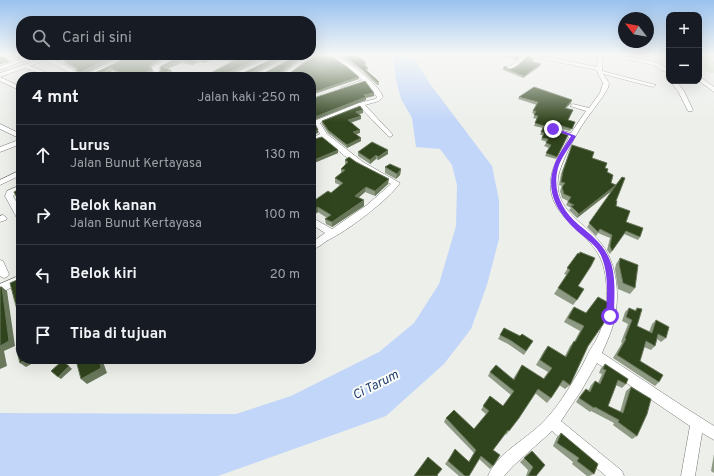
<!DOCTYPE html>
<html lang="id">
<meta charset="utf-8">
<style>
:root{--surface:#171b24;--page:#242831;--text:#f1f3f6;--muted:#9ea1a6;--line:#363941}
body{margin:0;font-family:Overpass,sans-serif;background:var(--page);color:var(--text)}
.controls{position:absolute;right:12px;top:12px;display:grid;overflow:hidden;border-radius:8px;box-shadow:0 4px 16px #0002}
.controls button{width:36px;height:36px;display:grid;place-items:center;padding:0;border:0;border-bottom:1px solid var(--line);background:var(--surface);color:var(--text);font:20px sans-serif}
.compass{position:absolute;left:618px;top:12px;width:36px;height:36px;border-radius:50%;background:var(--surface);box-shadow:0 4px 16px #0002;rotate:301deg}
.stop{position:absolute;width:12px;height:12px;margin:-9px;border:3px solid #7c3aed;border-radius:50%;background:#fff}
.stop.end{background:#7c3aed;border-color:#fff;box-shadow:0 1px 4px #0008}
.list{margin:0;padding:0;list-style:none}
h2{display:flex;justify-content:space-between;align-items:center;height:52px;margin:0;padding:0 16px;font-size:17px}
h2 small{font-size:13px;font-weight:400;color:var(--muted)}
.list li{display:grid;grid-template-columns:26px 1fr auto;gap:12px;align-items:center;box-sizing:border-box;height:60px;padding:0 16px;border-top:1px solid var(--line)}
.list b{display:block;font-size:15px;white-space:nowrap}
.list p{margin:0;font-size:13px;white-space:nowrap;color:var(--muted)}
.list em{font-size:13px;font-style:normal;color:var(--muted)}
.icon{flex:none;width:22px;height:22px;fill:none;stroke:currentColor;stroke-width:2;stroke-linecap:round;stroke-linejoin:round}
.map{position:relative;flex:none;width:714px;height:476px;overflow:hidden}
.search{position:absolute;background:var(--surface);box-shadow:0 4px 16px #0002;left:16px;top:16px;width:300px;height:44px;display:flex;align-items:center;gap:10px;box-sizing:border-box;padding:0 14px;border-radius:16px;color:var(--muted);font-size:15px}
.panel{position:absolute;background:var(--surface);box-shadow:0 4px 16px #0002;left:16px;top:72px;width:300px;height:292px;border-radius:16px}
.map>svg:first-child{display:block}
</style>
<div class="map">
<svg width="714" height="476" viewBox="0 0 714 476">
<rect width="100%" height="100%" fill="#edefeb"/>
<polygon fill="#cfdfc1" points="699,55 704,55 714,62 714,73 707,72 702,69 706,67 699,65"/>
<polygon fill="#c2d6f9" points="391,55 412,55 430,84 492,166 499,200 499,239 487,285 471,329 444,364 386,416 218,476 0,476 0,413 236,414 291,396 379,352 414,323 439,284 456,226 457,185 452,165 440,149 416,147 412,118 401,99 396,80 393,59"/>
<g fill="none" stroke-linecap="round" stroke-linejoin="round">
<g stroke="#777975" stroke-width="1">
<g id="minor">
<polygon points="0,55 7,55 18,60 32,55 44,55 44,56 55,60 73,70 74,73 79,77 72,77 69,75 68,72 43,59 43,61 30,66 59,77 51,77 25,68 0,77 0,73 41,59 38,57 39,55 0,70 0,66 13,62"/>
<polygon points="129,55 136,55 89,77 81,77"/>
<polygon points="152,55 168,60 178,55 185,55 158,69 161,72 154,77 147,77 155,72 152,69 153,67 163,62 150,58 149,57"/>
<polygon points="277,55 284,55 236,77 228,77"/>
<polygon points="295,55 301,55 258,77 251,77"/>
<polygon points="313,55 320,55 303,64 286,77 280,77 299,62"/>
<path d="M327 55C329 55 331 55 333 55 345 58 380 85 383 97L379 101 365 105 393 135 390 137 388 136 360 107 320 123 327 134 363 162 400 183C388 200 351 228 332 238 325 241 319 248 311 250V243L325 233 311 224V217L332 229 367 205 391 184 357 166 323 138 311 142V138L320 134 313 122 314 121 359 103 375 99 377 97 365 83 345 90H341V88L362 80 348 68Z"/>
<path d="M523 55H538L597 67 598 55H603L602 71 656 85 653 87 603 74 609 83 608 88C602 99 594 108 587 118 578 130 560 163 558 178 554 209 582 221 599 241 616 260 620 292 615 316 613 329 607 341 602 353L684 407 714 426V440L702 433 695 476H681L690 426 597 363 581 391 561 421 622 471 624 476H606L552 431 513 466 504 476H488C497 454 523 441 540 425 557 409 570 387 582 366 585 361 587 355 590 350 597 340 603 327 605 314 608 296 608 268 597 252 581 226 546 214 551 178 553 163 563 151 569 137L556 132 547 126 552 125 560 130 571 133 586 111 570 106 573 104 589 108 600 93 603 83 598 74 597 70 528 56C523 63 515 70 507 70V68L520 60Z"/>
<polygon points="604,55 616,55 656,62 669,69 669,73 663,71 654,65"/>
<polygon points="111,72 121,76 122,77 109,75 108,74"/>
<polygon points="699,76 714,87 714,92 699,81"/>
<polygon points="0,77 21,87 21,91 0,81"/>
<polygon points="670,81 676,81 684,91 693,110 692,111 688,111 678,91"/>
<polygon points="0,124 21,134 21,144 0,152 0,147 21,139 0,129"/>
<polygon points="21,170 21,175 0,185 0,180"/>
<polygon points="21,185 21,191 13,196 21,210 21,221 18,220 5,196 7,191"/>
<polygon points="3,215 7,218 6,220 0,222 0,216"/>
<polygon points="0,260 3,261 9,274 7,277 4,278 0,276"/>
<polygon points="21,275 21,283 0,293 0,284"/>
</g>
</g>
<use href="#minor" fill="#fff" fill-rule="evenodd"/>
</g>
<g fill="#8e9a84" fill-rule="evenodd">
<polygon points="11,55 27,55 18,58"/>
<polygon points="80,55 125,55 82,75 77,73 75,70 76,70 65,64 64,61"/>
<path d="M132 55H149L148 56 158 60 159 62 152 66 151 68 153 72 147 75H154L182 55H273L228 75 236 76 281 55H291L251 75 258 76 298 55H309L298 61 280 75 359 77V79L203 77 232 62 216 58 204 63 199 62 192 65 181 63 167 69 172 73 163 77H89L88 76ZM112 71 121 76 107 73Z"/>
<polygon points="156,55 174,55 168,58"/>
<polygon points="337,55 356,55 366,63 366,66 365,66 368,70 367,71 379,82 379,85 377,85 362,71 346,60"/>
<polygon points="493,55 521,55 517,60"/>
<polygon points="530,58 533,62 540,66 523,78 503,70 503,68 511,69 517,66"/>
<polygon points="519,97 571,103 566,108 568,120 575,122 570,131 561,129 553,124 548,125 556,131 568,135 556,159 545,156 549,148 544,146 547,142 541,140 543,135 540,135 543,128 534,126 537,119 533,118 535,114 532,113 537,105 518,99"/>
<polygon points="363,110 363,113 358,114 361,119 351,123 360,130 360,133 356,134 361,138 361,141 347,148 328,133 322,124 322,121"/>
<polygon points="311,140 338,150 338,153 314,163 311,160"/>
<polygon points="572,145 594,152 592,158 607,163 605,168 608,169 607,172 613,175 611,183 616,185 622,177 625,178 616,201 617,201 616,206 630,211 626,222 643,228 640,237 638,240 624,234 610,254 607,250 610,238 598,233 596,236 587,227 613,190 577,218 569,210 571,208 566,205 568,201 562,198 560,191 562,186 559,185 561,174"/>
<polygon points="358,152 388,154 378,160 376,159 370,164 358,156"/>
<polygon points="345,160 356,162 388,184 375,196 365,192 358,198 364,206 332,227 326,224 325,219 327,218 318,212 314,215 311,213 311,197 315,200 331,193 340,185 335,183 335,178 341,173 341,169 345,165"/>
<polygon points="385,167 401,169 400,175 396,179 385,173"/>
<polygon points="578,253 578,286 577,300 573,305 554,294 567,275 564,274"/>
<polygon points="620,258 635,288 630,294 618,289 615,269 616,264"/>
<polygon points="574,307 586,313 603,318 588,346 570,385 565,389 559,385 551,398 547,403 535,393 509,431 506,435 505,434 493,450 493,466 490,469 479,459 469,476 459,476 445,464 453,453 469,461 474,453 444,422 446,418 474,429 486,414 481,410 490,396 503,406 511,395 488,376 490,372 513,379 522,365 543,379 548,372 536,365 544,351 548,346 565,356 570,346 574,342 580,331 564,322 570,312"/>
<polygon points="629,308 634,311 637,308 637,326 649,332 652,324 656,320 666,338 661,342 657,339 655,346 651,350 644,347 640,361 659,382 655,386 613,358 622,343 621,342 628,324 622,321 625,312"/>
<polygon points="504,328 520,336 533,341 524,355 508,344 498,339"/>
<polygon points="605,364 626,384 622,388 616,385 608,406 620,412 626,391 631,387 637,436 632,439 613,425 614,423 591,411 590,412 576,402 582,393 586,389 588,391 591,385 595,381 598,383 602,374 599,373 601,368"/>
<polygon points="561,433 594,474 589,476 587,476 572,464 573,462 553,446 557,437"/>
<polygon points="532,451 536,476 526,476 528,470 520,462"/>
<polygon points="714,454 714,473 711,471"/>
</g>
<g fill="#69775b">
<polygon points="18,55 27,55 18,58 16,56"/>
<polygon points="118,55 125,55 82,75 80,72"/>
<polygon points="168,55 174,55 168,58 167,56"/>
<polygon points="215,55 216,58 204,63 203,61"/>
<polygon points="267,55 273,55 227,76 226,75 227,73"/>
<polygon points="286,55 291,55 250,76 249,75 250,73"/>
<polygon points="304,55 309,55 298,61 279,76 278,75 279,73 298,58"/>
<polygon points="7,59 9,62 0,64 0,61"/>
<polygon points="198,59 199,62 192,65 191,63"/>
<polygon points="158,60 159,62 152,66 151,69 149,67 151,64"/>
<polygon points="181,60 181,63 164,70 163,67"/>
<polygon points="541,64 540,66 523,78 524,76"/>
<polygon points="110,68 112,71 107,74 105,71"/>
<polygon points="152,69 153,72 146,76 145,75 145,73"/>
<polygon points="171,70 172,73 163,77 158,77 157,76"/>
<polygon points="359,77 359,79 311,95 311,93"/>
<polygon points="374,93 374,96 366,98 366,100 312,121 312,118 364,95"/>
<polygon points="572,100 571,103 564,110 565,108"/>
<polygon points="363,110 363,113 356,115 356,112"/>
<polygon points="361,116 361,119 348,123 348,120"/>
<polygon points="554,121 553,124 546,125 547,122"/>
<polygon points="318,130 318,133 311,136 311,133"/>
<polygon points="360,130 360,133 353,135 353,132"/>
<polygon points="361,138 361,141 347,148 347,145"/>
<polygon points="338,150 338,153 314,163 314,160"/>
<polygon points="388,150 388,154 378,160 378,157"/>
<polygon points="376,155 376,159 370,164 370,160"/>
<polygon points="401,169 400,175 396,179 397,174"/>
<polygon points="389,179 388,184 375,196 375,191"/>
<polygon points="616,185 614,189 577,218 579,214"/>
<polygon points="366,187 365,192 355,201 355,196"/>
<polygon points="364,200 364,206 332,227 332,222"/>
<polygon points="318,207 318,212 314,215 313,210"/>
<polygon points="2,287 7,291 15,346 4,351 7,366 0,369 0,346"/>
<polygon points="28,359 40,359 26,367 20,363"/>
<polygon points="99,359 102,359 107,373 87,384 81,379"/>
<polygon points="69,366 72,369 61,379 58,377"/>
</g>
<g fill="#30441d" stroke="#69775b" fill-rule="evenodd">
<polygon points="0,55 7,59 0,61"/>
<polygon points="80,55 118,55 80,72 75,70 78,69 64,61"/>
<path d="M132 55H147L158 60 151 64 149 67 152 69 145 73V75H154L161 71 160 67 182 55H267L227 73 226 75 236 76 281 55H286L250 73 249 75 258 76 298 55H304L298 58 279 73 278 75H287L304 63 318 55H329L347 67 359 77 311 93V77H203L235 60 215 55 203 61 198 59 191 63 181 60 163 67 171 70 157 76 159 77H91L88 76ZM110 68 122 74 121 76 107 74 105 71Z"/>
<polygon points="342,55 356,55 365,61 364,61 366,63 363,64 368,68 365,69 379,82 377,82 362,69 346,57"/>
<polygon points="506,55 520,55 518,58"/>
<polygon points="529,55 531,56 529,58 534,59 531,61 541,64 524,76 503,68 506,66 507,69 511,69 517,66"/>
<polygon points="365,81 374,93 364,95 366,97 312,118 318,130 311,133 311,99"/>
<polygon points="534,87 572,100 565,108 573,110 568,120 575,122 572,129 562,126 554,121 547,122 547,125 556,131 568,135 557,157 546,153 551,145 546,143 548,139 542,138 544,133 541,132 544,126 535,123 538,116 534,115 536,111 533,111 538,102 519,97"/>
<polygon points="360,106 363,110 356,112 361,116 348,120 360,130 353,132 361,138 347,145 328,130 322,121"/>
<polygon points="322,137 338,150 314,160 311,157 311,140"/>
<polygon points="372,142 388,150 378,157 376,155 370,160 358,152"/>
<polygon points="572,145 594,152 592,158 607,163 605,168 608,169 607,172 613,175 611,183 616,185 622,177 625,178 616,201 617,201 616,206 630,211 626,222 643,228 640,237 626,231 612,251 610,246 612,235 600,229 598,232 589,223 616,185 579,214 571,206 574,205 568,202 571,197 564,194 562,187 565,183 561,182 563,171"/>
<polygon points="349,157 356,162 389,179 375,191 366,187 355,196 364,200 332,222 325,219 331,215 318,207 313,210 311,208 311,197 315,200 328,191 331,193 343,183 335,178 345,170 341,169 348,162 345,160"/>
<polygon points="390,164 401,169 397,174 385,167"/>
<polygon points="21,185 21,205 14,192 19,189 20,186"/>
<polygon points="580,252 595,258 591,266 578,286 584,289 577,300 558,288 570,270 567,268 578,253 579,254"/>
<polygon points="620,258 638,265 635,288 623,283 619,264"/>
<polygon points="21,274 21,325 10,283 17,280 18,276"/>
<polygon points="0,287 2,287 9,341 0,346"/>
<polygon points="598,297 609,303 607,312 603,318 605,320 604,323 588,346 570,385 563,380 551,398 538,389 519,418 509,431 508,430 493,450 500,455 493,466 481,456 469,476 465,476 448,461 455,449 469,462 476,450 446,418 454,410 474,429 489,411 483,406 490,396 503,406 514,391 490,372 496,365 514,380 522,365 544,379 552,368 540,360 548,346 566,357 574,341 575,342 584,326 568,318 574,307 586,313"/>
<polygon points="629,308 636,311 637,308 642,309 637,326 652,333 656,320 669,327 666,338 658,334 655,346 646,341 640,361 663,375 659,382 617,355 626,339 625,338 632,320 626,317"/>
<polygon points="504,328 520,336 522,334 533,341 526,351 510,340 500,335"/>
<polygon points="21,346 21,359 28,359 20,363 16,348"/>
<polygon points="86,359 99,359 101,368 81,379 77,364"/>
<polygon points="62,361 69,366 58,377 51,371"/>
<polygon points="605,364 628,379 626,384 618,380 608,406 623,413 631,387 651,399 647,414 637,436 618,422 619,420 595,407 594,408 579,398 586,389 590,392 595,381 600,384 606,370 603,369"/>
<polygon points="561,433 598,464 594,474 577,461 579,458 557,443"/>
<polygon points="532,451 545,465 536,476 528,476 533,467 524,458"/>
<polygon points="428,457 442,469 437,475 438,476 414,476"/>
</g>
<linearGradient id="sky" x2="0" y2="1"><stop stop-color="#99c2ef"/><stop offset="0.45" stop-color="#f7f8f6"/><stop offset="1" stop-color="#f7f8f6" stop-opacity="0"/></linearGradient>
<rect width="714" height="122" fill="url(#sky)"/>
<path fill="#7c3aed" d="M553 127 576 136C571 145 563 155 559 165 551 188 561 210 579 225 590 234 601 242 608 256 617 273 614 297 614 316L610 319 606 316C607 297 609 276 602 258 598 246 586 239 577 231 558 213 545 193 554 166 557 156 565 146 571 136L552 130Z"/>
<g text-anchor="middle" stroke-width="4" stroke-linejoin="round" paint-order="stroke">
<g font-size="13" font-style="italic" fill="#233f74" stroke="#fafcf8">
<text transform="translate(375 384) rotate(-27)" y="5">Ci Tarum</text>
</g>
</g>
</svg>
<div class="controls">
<button>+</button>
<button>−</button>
</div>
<svg class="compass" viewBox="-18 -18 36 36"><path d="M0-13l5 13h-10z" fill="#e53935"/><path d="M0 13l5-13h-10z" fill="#9ea1a6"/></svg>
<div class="stop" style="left:610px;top:316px"></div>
<div class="stop end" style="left:553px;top:129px"></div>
<div class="search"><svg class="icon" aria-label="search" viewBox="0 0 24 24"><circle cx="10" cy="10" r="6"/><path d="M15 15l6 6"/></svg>Cari di sini</div>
<section class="panel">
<h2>4 mnt<small>Jalan kaki · 250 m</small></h2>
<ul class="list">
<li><svg class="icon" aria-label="ahead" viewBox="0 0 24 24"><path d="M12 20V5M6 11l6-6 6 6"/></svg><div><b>Lurus</b><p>Jalan Bunut Kertayasa</p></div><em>130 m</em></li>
<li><svg class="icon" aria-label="right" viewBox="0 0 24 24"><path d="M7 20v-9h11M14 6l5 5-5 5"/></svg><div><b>Belok kanan</b><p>Jalan Bunut Kertayasa</p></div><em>100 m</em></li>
<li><svg class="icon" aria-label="left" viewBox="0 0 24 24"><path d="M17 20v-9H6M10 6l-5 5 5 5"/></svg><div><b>Belok kiri</b></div><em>20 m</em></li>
<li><svg class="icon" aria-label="arrive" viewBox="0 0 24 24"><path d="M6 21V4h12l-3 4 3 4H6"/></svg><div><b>Tiba di tujuan</b></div></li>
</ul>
</section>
</div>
